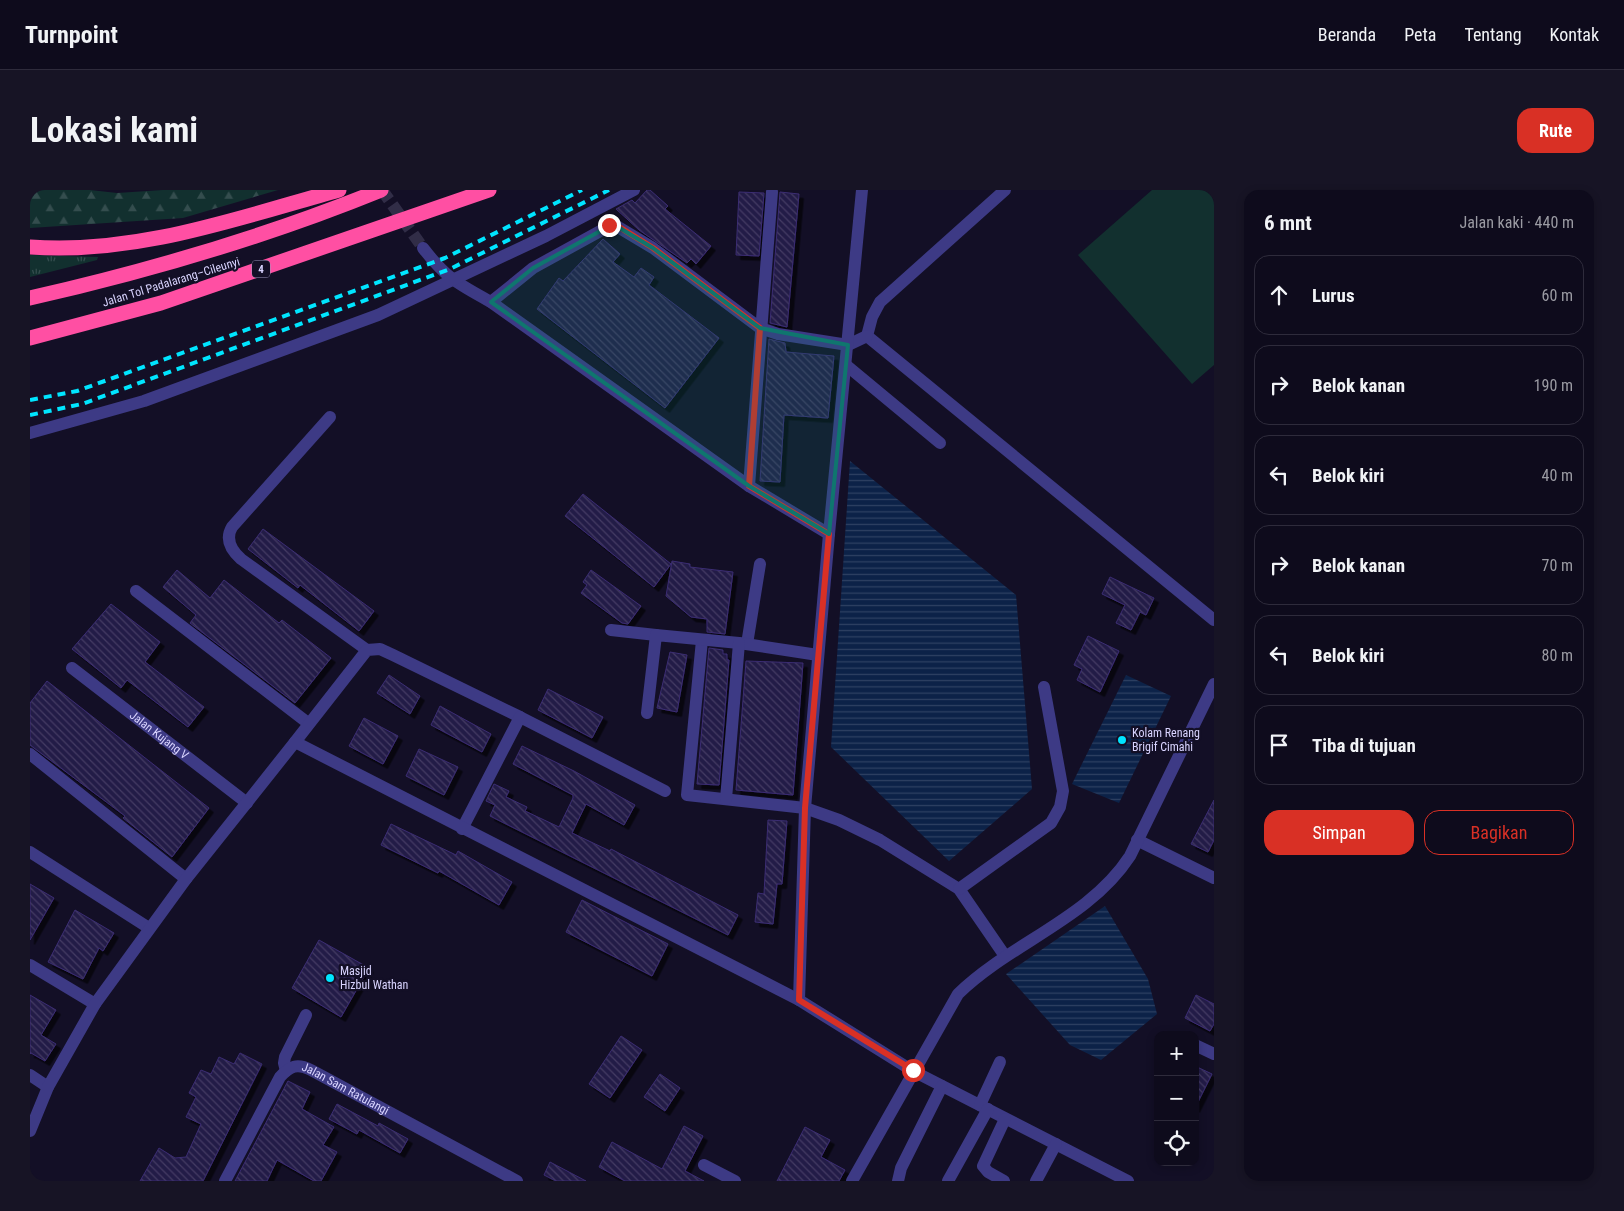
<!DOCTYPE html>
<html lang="id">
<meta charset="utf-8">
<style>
:root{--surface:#0e0b1c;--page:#171425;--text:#f1f3f6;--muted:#9b9ba3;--line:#2e2b3b;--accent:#d93025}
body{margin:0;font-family:"Roboto Condensed",sans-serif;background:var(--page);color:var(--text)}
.controls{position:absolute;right:15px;bottom:15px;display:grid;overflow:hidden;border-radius:10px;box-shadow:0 2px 8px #0003}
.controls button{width:45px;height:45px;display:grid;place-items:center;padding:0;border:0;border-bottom:1px solid var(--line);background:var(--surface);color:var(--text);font:25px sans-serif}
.stop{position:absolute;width:15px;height:15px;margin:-11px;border:4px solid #d93025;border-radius:50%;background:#fff}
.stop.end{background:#d93025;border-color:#fff;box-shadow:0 1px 5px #0008}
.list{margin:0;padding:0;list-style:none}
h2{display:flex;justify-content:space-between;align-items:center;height:65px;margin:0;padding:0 20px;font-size:21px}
h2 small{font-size:16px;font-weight:400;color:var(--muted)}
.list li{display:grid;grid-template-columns:32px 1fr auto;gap:15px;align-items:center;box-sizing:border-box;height:80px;margin:0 10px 10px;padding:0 10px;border:1px solid var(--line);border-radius:15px}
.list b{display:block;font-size:19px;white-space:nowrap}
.list em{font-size:16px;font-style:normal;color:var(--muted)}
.actions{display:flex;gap:10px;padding:15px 20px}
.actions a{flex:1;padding:11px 0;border:1px solid var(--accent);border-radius:15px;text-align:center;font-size:18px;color:var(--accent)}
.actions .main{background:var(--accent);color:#fff}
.icon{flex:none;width:28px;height:28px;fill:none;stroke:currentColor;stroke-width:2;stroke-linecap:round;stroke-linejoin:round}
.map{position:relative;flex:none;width:1184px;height:991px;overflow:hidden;border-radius:15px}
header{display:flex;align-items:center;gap:30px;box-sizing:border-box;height:70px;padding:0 25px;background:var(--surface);border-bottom:1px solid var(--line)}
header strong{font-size:24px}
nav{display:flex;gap:28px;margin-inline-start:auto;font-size:18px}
.intro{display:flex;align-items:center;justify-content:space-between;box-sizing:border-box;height:120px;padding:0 30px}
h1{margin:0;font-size:35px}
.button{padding:12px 22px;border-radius:15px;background:var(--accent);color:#fff;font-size:18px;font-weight:700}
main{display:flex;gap:30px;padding:0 30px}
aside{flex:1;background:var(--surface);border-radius:15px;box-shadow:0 2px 8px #0003}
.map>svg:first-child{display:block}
</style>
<header>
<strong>Turnpoint</strong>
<nav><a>Beranda</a><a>Peta</a><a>Tentang</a><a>Kontak</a></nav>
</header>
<div class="intro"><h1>Lokasi kami</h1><a class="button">Rute</a></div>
<main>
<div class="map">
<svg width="1184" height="991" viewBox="0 0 1184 991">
<defs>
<pattern id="grass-tufts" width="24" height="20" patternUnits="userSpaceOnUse" patternTransform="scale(1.25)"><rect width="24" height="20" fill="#12302f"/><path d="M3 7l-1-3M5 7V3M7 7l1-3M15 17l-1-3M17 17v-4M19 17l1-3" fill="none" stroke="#344d4e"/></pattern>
<pattern id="forest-firs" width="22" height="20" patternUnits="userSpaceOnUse" patternTransform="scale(1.25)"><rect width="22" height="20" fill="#12302f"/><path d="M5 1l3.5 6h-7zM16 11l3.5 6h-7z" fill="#344d4e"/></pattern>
<pattern id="water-rules" width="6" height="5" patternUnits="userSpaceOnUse" patternTransform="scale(1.25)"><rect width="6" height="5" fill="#0c2248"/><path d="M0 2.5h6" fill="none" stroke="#2f4163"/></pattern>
<pattern id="building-back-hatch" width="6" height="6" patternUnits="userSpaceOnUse" patternTransform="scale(1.25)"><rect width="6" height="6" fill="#241b47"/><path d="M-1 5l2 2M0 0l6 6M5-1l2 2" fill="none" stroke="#433b63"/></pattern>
<filter id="shadow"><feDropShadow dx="4.5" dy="4.5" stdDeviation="0" flood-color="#0009"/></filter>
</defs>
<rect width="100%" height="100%" fill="#130f26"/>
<polygon fill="url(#grass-tufts)" points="0,65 68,67 67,70 0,87"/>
<polygon fill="url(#forest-firs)" points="0,0 60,0 87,3 133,0 248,0 153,28 0,38"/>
<polygon fill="#12302f" points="1122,0 1184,0 1184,175 1162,194 1048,65"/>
<g fill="url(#water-rules)">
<polygon points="820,271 986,405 1002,599 919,671 801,557"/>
<polygon points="1096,485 1141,506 1089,613 1042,594"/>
<polygon points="1075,716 1118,789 1127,824 1071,870 1040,855 976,784"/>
</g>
<g fill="url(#building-back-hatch)" stroke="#3b2d73" filter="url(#shadow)">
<polygon points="617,0 620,0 638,16 635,19 681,56 666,74 661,69 657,73 609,40 586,19 602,10 605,13"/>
<polygon points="709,2 734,3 729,66 706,65"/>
<polygon points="750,2 769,4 757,137 740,133"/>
<polygon points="573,49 590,64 583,72 604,87 611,78 624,87 619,95 689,148 635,218 507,119 529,88 533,91"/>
<polygon points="739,149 755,153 756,162 804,166 798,228 754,225 750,292 730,291"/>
<polygon points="553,304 641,374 624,397 535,326"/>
<polygon points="233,339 344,421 329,441 270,395 268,398 218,359"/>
<polygon points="642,371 660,374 660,377 703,382 695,444 677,442 677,429 661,427 636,406"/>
<polygon points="147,380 180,408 194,390 249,433 252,430 301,468 265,513 160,433 166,425 133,397"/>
<polygon points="561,380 611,416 598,434 592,433 551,403 557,395 553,392"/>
<polygon points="1080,387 1124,408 1116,425 1110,422 1101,440 1086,433 1095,415 1072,404"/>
<polygon points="81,414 130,452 115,472 174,517 158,537 97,490 91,498 42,459"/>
<polygon points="1058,446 1089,461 1070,502 1047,490 1052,479 1044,475"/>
<polygon points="679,458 693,460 693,464 697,464 697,470 699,470 689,595 667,594"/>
<polygon points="640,462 657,465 647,522 627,518"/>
<polygon points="716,471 773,473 763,605 706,600"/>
<polygon points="359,485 390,506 380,524 347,503"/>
<polygon points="17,491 179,618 142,667 93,628 95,626 0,555 0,513"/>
<polygon points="518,499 573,527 562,548 508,520"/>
<polygon points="410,516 461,544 452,562 401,535"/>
<polygon points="334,528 368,546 353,574 319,556"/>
<polygon points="492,556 544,581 605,615 594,635 556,614 542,643 580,661 581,659 708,725 698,745 460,626 465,615 456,611 464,594 479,601 476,607 497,617 495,621 529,637 543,608 543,605 483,574"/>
<polygon points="389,559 428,577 414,605 376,586"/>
<polygon points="1184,610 1184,650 1178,662 1161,654"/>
<polygon points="738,630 757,631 752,694 747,694 743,734 725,732 728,703 734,704"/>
<polygon points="361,634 426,665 428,661 482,692 469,715 409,681 408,683 351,655"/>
<polygon points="0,694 24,708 0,750"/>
<polygon points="552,710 638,754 622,786 536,742"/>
<polygon points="45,720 84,743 73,761 69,758 53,789 18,772"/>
<polygon points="289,750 339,778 311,827 262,798"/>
<polygon points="0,805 26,820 11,845 26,854 15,871 1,863 0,864"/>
<polygon points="1166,805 1184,814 1184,834 1180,841 1155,828"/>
<polygon points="591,846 612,860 580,908 559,894"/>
<polygon points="210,863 232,874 173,991 110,991 129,958 145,968 156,967 171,934 156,927 166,907 159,903 171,880 181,884 189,867 204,874"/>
<polygon points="1165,876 1182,884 1165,918"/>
<polygon points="630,884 650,898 635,921 614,907"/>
<polygon points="258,891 280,902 272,919 304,937 293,955 307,962 291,991 284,991 247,970 237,991 205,991"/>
<polygon points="307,914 348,936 349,933 378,949 370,963 329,940 327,944 299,929"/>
<polygon points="654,936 673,946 655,981 674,991 595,991 569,977 582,952 632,979"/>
<polygon points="775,937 800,950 791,967 815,980 809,991 747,991"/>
<polygon points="520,972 556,991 526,991 514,985"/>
</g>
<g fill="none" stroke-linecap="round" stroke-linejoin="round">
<polyline stroke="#312d47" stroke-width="12" stroke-dasharray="12 6" stroke-linecap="butt" points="352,0 393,58"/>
<g stroke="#3d3a85" stroke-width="12">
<polyline points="975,0 850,112 842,127 837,146 1184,430"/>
<path d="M393 58C416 88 428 94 461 112L503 78 583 34 623 58 730 138 748 144 818 155 837 146"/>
<polyline points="461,112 719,296 799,344"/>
<polyline points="816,175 910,253"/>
<path d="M300 227 202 337C195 349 201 360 211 369L337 460"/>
<polyline points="0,243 114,211 348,125 516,46 604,0"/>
<polyline points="719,296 742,2"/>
<polyline points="106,401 278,533"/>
<polyline points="581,440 626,445"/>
<polyline points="672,450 657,605 775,618 809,630 850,650 929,699 975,766"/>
<polyline points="717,454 730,374"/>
<path id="s1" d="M42 478 217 613"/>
<polyline points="617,523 626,445 709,453 788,465"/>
<polyline points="265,552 337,460 350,459 363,465 490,527"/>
<polyline points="0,564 156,689"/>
<polyline points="696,609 709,453"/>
<polyline points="432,639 490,527 635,601"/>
<polyline points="1107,650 1184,688"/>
<polyline points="0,662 119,738"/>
<polyline points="929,699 1021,633 1030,617 1033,601 1014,497"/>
<polyline points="0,775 65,814 156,689 265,552 769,810 883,881 1098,991"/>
<polyline points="769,810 775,618 799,344 832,0"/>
<polyline points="1165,855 1184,864"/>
<polyline points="256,881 254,873 255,867 276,825"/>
<polyline points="0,885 18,897"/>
<polyline points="950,915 970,872"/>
<polyline points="0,941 18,897 65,814"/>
<polyline points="674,975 705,991"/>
<path id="s2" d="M195 991 250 887C260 876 267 873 281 880L487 991"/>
<path d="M822 991 928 804C980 753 1059 729 1100 666L1184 494"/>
<polyline points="868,991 871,978 912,896"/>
<polyline points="918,991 958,919"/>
<polyline points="974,991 958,982 953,976 975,929"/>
<polyline points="1006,991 1026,954"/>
</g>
<g stroke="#ff4fa3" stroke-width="15">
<path d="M0 57C106 65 208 28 309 0"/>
<path d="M0 108C119 81 238 46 351 0"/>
<polyline points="0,148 131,113 459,0"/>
</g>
<g stroke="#00e5ff" stroke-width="4" stroke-dasharray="8 6" stroke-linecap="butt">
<polyline points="0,210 47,201 415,68 552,0"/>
<polyline points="0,225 52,214 420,79 579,0"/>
</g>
</g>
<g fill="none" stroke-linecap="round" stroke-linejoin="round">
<polyline stroke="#d93025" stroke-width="6" points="579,35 586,35 623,58 730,138 719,296 799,344 775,618 769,810 883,880"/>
</g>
<path fill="#0f766e" fill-opacity="0.2" stroke="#0f766e" stroke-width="4" stroke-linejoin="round" d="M583 34 623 58 730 138 818 155 799 344 719 296 461 112 503 78Z"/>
<g fill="#00e5ff" stroke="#130f26" stroke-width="2">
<circle cx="1092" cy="550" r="5"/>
<circle cx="300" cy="788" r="5"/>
</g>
<g text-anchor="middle" stroke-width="4.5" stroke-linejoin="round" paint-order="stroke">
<rect fill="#130f26" stroke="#9e99be" stroke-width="1" x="222" y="70.5" width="18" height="17" rx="4"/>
<g font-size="11" font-weight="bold" fill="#d9d4ff">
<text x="231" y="83">4</text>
</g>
<g font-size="12" fill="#d9d4ff" stroke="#130f26">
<text transform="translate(141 92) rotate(-17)" y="4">Jalan Tol Padalarang–Cileunyi</text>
<text dy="4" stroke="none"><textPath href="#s1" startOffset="110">Jalan Kujang V</textPath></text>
<text dy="4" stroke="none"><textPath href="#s2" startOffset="192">Jalan Sam Ratulangi</textPath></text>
</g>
<g font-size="12" fill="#d9d4ff" stroke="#130f26" text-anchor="start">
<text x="1102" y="547">Kolam Renang<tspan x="1102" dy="14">Brigif Cimahi</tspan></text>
<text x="310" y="785">Masjid<tspan x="310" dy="14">Hizbul Wathan</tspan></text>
</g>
</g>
</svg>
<div class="controls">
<button>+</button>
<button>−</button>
<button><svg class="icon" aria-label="locate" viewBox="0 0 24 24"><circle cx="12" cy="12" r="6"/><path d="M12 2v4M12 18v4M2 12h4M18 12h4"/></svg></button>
</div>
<div class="stop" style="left:883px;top:880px"></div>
<div class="stop end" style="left:579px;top:35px"></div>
</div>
<aside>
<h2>6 mnt<small>Jalan kaki · 440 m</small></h2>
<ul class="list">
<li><svg class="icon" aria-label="ahead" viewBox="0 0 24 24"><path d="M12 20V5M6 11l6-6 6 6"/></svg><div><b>Lurus</b></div><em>60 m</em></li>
<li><svg class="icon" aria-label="right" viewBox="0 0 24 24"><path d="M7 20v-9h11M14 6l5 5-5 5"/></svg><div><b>Belok kanan</b></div><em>190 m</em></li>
<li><svg class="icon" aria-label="left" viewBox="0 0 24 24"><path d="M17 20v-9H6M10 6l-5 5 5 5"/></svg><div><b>Belok kiri</b></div><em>40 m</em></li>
<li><svg class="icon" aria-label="right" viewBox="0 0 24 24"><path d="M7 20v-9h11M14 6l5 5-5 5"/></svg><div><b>Belok kanan</b></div><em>70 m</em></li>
<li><svg class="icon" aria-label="left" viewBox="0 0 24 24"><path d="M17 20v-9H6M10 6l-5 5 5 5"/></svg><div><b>Belok kiri</b></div><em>80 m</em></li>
<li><svg class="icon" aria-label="arrive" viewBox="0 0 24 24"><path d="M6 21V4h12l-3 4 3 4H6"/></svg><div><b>Tiba di tujuan</b></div></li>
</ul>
<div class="actions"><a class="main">Simpan</a><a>Bagikan</a></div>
</aside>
</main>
